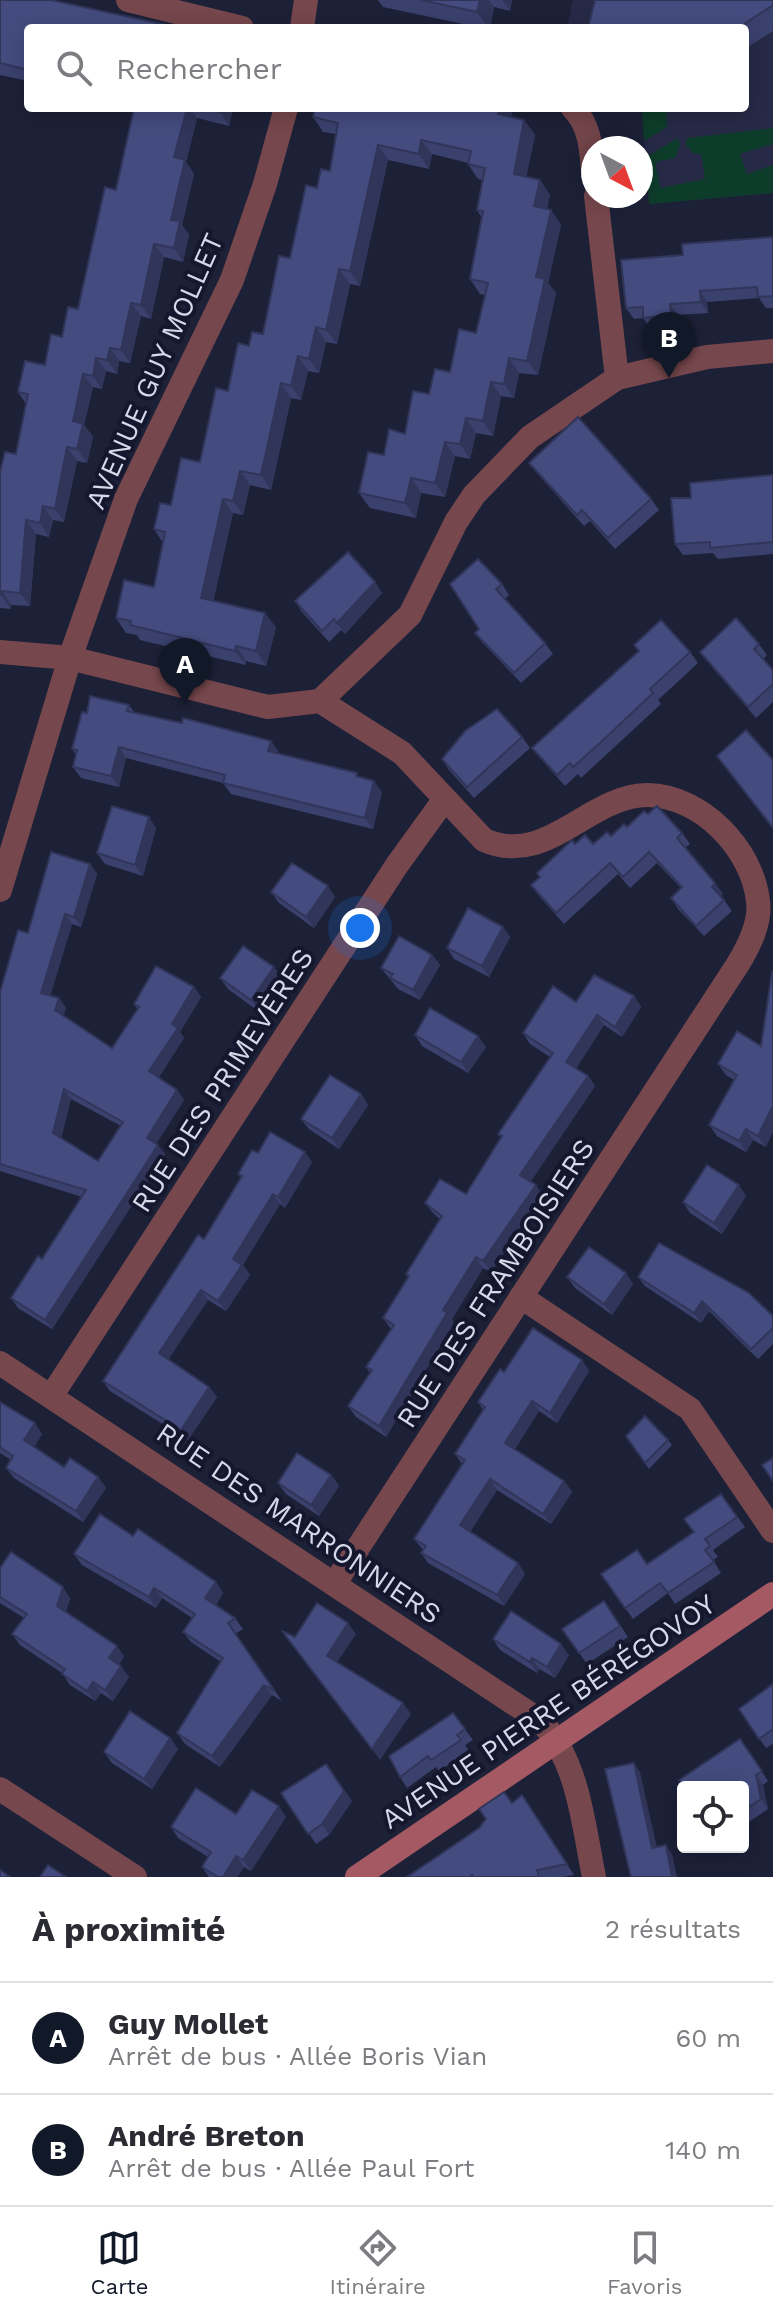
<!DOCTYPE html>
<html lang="fr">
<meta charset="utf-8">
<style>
:root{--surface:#fff;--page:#f7f7f7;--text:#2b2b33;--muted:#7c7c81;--line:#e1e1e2;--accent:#111827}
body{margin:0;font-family:"Work Sans",sans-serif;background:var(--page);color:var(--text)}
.controls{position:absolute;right:24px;bottom:24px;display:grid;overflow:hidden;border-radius:8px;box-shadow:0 4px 20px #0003}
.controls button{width:72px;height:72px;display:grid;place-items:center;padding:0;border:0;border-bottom:2px solid var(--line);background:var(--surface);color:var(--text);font:40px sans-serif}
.compass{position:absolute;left:581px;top:136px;width:72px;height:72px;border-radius:50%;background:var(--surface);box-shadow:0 4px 20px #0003;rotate:139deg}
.you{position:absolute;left:360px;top:928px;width:28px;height:28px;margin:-20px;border:6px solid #fff;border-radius:50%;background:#1a73e8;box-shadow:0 0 0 12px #1a73e833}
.badge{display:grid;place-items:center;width:52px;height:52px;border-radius:50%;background:var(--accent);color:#fff;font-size:26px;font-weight:700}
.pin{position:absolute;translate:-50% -66px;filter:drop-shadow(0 2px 4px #0008)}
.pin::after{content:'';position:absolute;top:42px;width:28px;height:24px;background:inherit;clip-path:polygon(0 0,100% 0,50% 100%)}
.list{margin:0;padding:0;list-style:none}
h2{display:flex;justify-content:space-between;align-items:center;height:104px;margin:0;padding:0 32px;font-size:34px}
h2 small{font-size:26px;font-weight:400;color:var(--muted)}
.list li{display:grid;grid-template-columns:52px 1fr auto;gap:24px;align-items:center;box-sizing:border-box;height:112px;padding:0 32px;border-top:2px solid var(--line)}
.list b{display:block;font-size:30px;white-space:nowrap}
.list p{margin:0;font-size:26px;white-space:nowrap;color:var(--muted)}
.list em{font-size:26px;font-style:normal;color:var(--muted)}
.icon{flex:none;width:44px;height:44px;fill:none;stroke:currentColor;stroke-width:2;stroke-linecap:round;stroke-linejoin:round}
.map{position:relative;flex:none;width:773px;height:1877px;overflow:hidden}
.search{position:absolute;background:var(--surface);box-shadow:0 4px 20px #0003;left:24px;right:24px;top:24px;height:88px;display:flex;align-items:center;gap:20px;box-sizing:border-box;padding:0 28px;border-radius:8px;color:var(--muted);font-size:30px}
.sheet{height:328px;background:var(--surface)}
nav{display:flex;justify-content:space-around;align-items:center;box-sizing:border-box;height:112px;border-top:2px solid var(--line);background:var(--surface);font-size:22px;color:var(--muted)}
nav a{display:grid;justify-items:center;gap:4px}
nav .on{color:var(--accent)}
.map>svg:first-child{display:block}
</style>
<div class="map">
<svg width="773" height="1877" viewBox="0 0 773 1877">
<rect width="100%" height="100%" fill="#1d2138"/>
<polygon fill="#262a46" points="573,0 773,0 773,193 649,204 642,108 745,108 745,28 567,28"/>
<g fill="#0e3c2a">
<polygon points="666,108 667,127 644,141 642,110"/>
<polygon points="773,128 773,144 740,154 747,174 773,165 773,193 649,204 646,157 678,138 680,145 675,158 655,162 660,188 705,179 701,154 693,153 685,144 688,138"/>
</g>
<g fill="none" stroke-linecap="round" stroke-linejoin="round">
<g stroke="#76474c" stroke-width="24">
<polyline points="128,0 242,28"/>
<polyline points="302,28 306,0"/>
<path d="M573 108C590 126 591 147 593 170"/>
<polyline points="596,196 617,378"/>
<path d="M0 652 70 658 268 707 320 701 402 753 484 840C547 868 588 795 648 795 701 796 752 848 758 901 761 923 749 946 738 964L335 1583"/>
<polyline points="320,701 410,615 456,522 474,495 530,437 617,378 707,357 773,351"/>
<polyline points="0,890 70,658 126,499 232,280 265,184 286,108"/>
<polyline points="521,1297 690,1409 773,1531"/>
<path d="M0 1363 542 1722C579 1765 583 1823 594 1877"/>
<polyline points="52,1395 397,865 444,800"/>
<polyline points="0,1789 135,1877"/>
</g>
<polyline stroke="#a45963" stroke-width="24" points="357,1877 773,1594"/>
</g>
<g fill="#3a416d" fill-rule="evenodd">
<polygon points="0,0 28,28 28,81 0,75"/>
<polygon points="378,0 512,0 510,11 494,7 490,28 482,28 383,7"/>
<polygon points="773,0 773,31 745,49 745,28 588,28"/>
<polygon points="134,108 233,108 229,126 197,118 186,162 194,174 182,225 189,235 183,262 164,257 151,319 141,316 130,363 119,361 117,374 106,371 102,389 93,387 84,425 93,437 87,463 77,461 64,522 53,520 49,537 36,534 30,606 11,605 11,609 0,608 0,472 16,454 26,404 18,392 45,365 78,309 116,190"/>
<polygon points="315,108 509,108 512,112 511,117 524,120 535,135 526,177 540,180 550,195 547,209 551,210 561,225 548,283 556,293 538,375 519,373 514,398 501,396 493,436 476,433 470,459 455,456 445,497 421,493 416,518 370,508 359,493 384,455 405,434 429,394 450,372 476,333 485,295 480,294 470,279 482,218 477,210 482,180 478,179 468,164 468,163 432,154 429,169 388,160 360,286 350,284 337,344 326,342 319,373 308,371 301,400 291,398 271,490 250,485 243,515 233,513 213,601 276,627 266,666 246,661 246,665 140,640 137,635 126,633 116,618 154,587 163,543 154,529 200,462 228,391 249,346 263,334 290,258 317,188 330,171 336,134 323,132 313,117"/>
<polygon points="773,237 773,308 766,308 759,298 707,302 708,313 678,315 678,326 651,329 643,318 634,319 626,308 683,255"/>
<polygon points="529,463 651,499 659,510 615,549 590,521 584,526 537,473"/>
<polygon points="773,475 773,554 718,559 713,553 683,555 675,544 691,498"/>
<polygon points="375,582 382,593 345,634 341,630 329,642 302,612 295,601"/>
<polygon points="450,584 502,584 509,595 505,599 545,643 553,654 521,683 483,643 475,633 479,629"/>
<polygon points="759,644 767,655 763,659 773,670 773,702 756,718 708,662 700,652"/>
<polygon points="634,645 690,652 698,663 658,700 661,704 608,753 581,778 578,774 565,786 540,758 532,748 638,651"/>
<polygon points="129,705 134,712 182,723 271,741 278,751 278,753 360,777 382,792 373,829 231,794 223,783 126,758 119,787 81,778 73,767 76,755 72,749"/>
<polygon points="522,737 530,748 474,798 449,770 442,759"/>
<polygon points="648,814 682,833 690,844 685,848 715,883 723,894 721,896 732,911 704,936 678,909 671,898 681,888 657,863 630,888 618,874 564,924 539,896 531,885 575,844 593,844 627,827"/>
<polygon points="156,828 143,876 105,864 97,853"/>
<path d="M90 864 97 874 81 927 72 924 50 996 59 998 66 1008 63 1016 112 1048 137 1009 134 1004 194 987 201 997 180 1032 184 1038 159 1077 177 1090 184 1100 156 1144 165 1154 52 1329 18 1308 11 1298 42 1259 82 1197 0 1171V992L28 933ZM71 1099 121 1126 98 1161 61 1138Z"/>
<polygon points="271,892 335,897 314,928 279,903"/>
<polygon points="503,927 510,937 489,977 454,959 447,948"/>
<polygon points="432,955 440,965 420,1000 398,989 381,968"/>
<polygon points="220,978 282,978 258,1011 228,989"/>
<polygon points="634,996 641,1007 622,1037 604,1025 576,1068 588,1076 595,1086 531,1181 543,1195 491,1272 483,1268 452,1319 454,1323 386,1437 356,1417 348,1406 370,1373 366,1367 391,1329 383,1318 408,1277 406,1274 440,1219 433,1213 425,1203 466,1194 501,1138 498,1134 550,1057 530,1044 523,1033 576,1002"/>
<polygon points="415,1035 486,1047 468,1073 422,1046"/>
<polygon points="761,1046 766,1147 753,1140 746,1152 717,1136 709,1125 734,1080 726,1075 718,1064"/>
<polygon points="361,1094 368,1105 339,1149 309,1129 301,1119"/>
<polygon points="258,1153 312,1162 285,1208 280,1204 243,1265 250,1275 226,1311 208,1300 168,1359 209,1387 217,1397 188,1440 110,1391 103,1381 204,1239 241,1178 238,1174"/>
<polygon points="746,1196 722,1234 690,1213 683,1202"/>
<polygon points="567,1277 633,1284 612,1315 575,1288"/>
<polygon points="638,1277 773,1316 773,1344 758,1359 709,1311 701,1323 645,1286"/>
<polygon points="582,1360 589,1371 557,1423 539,1411 515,1449 564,1481 572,1492 551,1524 497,1490 470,1532 518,1563 525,1574 504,1606 428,1563 421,1553 423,1550 414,1539 462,1464 455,1454 483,1410 478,1402 504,1372"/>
<polygon points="0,1402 42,1434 34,1447 64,1467 98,1477 106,1488 83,1522 14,1478 6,1468 11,1460 0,1453"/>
<polygon points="626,1436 668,1440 672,1445 649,1469"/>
<polygon points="331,1475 339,1486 319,1516 286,1494 278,1483"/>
<polygon points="721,1494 745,1527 713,1550 718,1557 713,1560 721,1573 675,1604 668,1593 633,1619 601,1574 647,1564 693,1532"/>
<polygon points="133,1536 216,1582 223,1593 216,1605 235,1618 243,1629 235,1634 282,1701 272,1695 220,1767 185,1744 177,1733 221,1662 191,1642 183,1632 192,1618 162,1598 156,1608 82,1565 74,1554"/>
<polygon points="0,1568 70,1598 66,1612 124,1656 119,1665 129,1677 113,1701 101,1693 95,1701 70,1685 62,1673 20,1645 12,1634 24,1618 0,1603"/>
<polygon points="604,1601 628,1637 587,1664 562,1629"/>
<polygon points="493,1639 569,1655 555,1678 539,1669 537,1673 500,1650"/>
<polygon points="773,1684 773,1744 766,1748 739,1709"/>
<polygon points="453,1713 473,1740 465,1745 469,1751 439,1771 436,1767 407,1788 400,1777"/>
<polygon points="170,1738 178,1749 152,1789 112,1763 104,1752"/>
<polygon points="740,1739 768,1781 763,1785 768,1809 743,1826 743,1787"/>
<polygon points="326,1764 352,1801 329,1835 316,1844 281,1793"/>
<polygon points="522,1795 574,1875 563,1877 407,1877 479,1828"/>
<polygon points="236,1814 286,1817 251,1871 244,1867 237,1877 209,1877 202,1867 208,1857 178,1838 171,1827"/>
</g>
<g fill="#303559">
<polygon points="480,0 489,0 494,7 490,28 488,28 477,12"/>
<polygon points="502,0 512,0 510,11"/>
<polygon points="187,108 190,108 197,118 186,162 194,174 182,225 189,235 183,262 174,248 171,220 174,157"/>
<polygon points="221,108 233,108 229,126 220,112"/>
<polygon points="500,108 509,108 512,112 508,129 498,114"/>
<polygon points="524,120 535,135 524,188 514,174"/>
<polygon points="421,140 432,154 429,169 419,154"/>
<polygon points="378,145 388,160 360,286 350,271"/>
<polygon points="540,180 550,195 545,221 534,206"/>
<polygon points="551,210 561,225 548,283 556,293 538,375 527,361 536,277"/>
<polygon points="154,244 164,257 151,319 141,305"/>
<polygon points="339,269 350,284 337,344 326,330"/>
<polygon points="700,291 707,302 708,313 701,302"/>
<polygon points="131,303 141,316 130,363 121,350"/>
<polygon points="670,304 678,315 678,326 671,315"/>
<polygon points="316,327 326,342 319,373 309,359"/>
<polygon points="110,348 119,361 117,374 107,360"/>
<polygon points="298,356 308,371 301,400 291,386"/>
<polygon points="96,358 106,371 102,389 93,376"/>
<polygon points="509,358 519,373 514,398 504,384"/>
<polygon points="83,374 93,387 84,425 93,437 87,463 77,449 73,421"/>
<polygon points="491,382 501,396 493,436 483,421"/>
<polygon points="281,383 291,398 271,490 261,475"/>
<polygon points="466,418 476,433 470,459 460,444"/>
<polygon points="445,442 455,456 445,497 435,483"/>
<polygon points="67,447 77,461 64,522 55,509"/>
<polygon points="240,471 250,485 243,515 233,501"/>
<polygon points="411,478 421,493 416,518 405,503"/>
<polygon points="223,499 233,513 211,612 201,598"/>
<polygon points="43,506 53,520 49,537 40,523"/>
<polygon points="26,520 36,534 30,606 20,593"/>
<polygon points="375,582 382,593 345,634 337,623"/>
<polygon points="2,591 11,605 11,609 1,595"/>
<polygon points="265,613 276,627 266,666 256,651"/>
<polygon points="236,646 246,661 246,665 235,651"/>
<polygon points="271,741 278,751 276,762 268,751"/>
<polygon points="119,747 126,758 119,787 111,776"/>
<polygon points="374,781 382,792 373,829 365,818"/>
<polygon points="149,817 156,828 143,876 135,865"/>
<polygon points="90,864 97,874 81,927 74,917"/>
<polygon points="715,883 723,894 720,898 712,887"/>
<polygon points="328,886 335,897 314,928 306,917"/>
<polygon points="65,914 72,924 48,1003 41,993"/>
<polygon points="503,927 510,937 489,977 482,966"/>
<polygon points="432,955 440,965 420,1000 413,990"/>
<polygon points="274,967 282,978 258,1011 251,1000"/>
<polygon points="194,987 201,997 180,1032 184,1038 156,1081 149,1071 172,1024"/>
<polygon points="634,996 641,1007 622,1037 615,1027"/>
<polygon points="59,998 66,1008 62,1020 55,1010"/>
<polygon points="597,1015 604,1025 574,1072 566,1062"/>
<polygon points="478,1036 486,1047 468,1073 461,1062"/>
<polygon points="588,1076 595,1086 528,1185 520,1175"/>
<polygon points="64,1089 71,1099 60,1143 53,1133"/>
<polygon points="177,1090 184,1100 154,1147 147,1138"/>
<polygon points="361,1094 368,1105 339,1149 332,1138"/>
<polygon points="773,1106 773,1132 766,1147 758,1136"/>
<polygon points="746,1129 753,1140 746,1152 739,1141"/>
<polygon points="158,1145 165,1154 52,1329 45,1320"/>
<polygon points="305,1152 312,1162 285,1208 278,1197"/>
<polygon points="536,1185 543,1195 491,1272 483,1261"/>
<polygon points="739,1185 746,1196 722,1234 714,1223"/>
<polygon points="273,1194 280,1204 243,1265 250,1275 226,1311 218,1301 233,1259"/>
<polygon points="476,1257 483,1268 452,1319 454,1323 386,1437 379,1426 443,1310"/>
<polygon points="626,1273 633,1284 612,1315 604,1304"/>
<polygon points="201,1290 208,1300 166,1363 159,1353"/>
<polygon points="702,1301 709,1311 701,1323 694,1313"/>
<polygon points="582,1360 589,1371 557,1423 550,1413"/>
<polygon points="209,1387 217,1397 188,1440 181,1430"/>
<polygon points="532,1401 539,1411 512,1453 505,1443"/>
<polygon points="35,1423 42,1434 32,1451 24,1440"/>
<polygon points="331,1475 339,1486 319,1516 311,1505"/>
<polygon points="98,1477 106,1488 83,1522 76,1511"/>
<polygon points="490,1479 497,1490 467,1536 460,1525"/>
<polygon points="564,1481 572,1492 551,1524 543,1514"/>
<polygon points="518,1563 525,1574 504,1606 497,1595"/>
<polygon points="216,1582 223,1593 213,1609 205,1598"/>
<polygon points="63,1587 70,1598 64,1617 57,1606"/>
<polygon points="154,1588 162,1598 156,1608 149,1597"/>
<polygon points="348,1623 356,1634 334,1667 327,1656"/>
<polygon points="561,1644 569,1655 555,1678 547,1667"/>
<polygon points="117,1646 124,1656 116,1669 109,1658"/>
<polygon points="532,1658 539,1669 537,1673 530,1662"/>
<polygon points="121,1666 129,1677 113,1701 105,1690"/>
<polygon points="93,1682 101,1693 95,1701 87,1691"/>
<polygon points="264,1685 272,1695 220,1767 212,1756"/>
<polygon points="403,1703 411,1714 380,1760 372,1749"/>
<polygon points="170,1738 178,1749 152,1789 144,1779"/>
<polygon points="634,1763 640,1772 659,1857 652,1848"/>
<polygon points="756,1775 763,1785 768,1809 761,1799"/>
<polygon points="344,1791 352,1801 329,1835 322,1824"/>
<polygon points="279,1806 286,1817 251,1871 243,1860"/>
<polygon points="666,1845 672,1854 677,1877 672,1877"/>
<polygon points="236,1856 244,1867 237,1877 223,1877"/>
</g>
<g fill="#444c7f" stroke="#303559" stroke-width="2" fill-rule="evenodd">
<polygon points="0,0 51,0 180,28 28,28 28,70 0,63"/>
<polygon points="421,0 480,0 477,12"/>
<polygon points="595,0 773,0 773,5 738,28 588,28"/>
<polygon points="134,108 187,108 174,157 185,160 171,220 180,221 174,248 154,244 141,305 131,303 121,350 110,348 107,360 96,358 93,376 83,374 73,421 83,424 77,449 67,447 55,509 43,506 40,523 26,520 20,593 2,591 1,595 0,595 0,472 5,452 16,454 28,394 18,392 25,361 45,365 51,334 62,337 68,307 78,309 105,187 116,190"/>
<polygon points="203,108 221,108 220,112"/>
<polygon points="315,108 500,108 498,114 524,120 514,174 540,180 534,206 551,210 536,277 545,279 527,361 509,358 504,384 491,382 483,421 466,418 460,444 445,442 435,483 411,478 405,503 359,493 368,452 384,455 389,429 405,434 413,391 429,394 435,369 450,372 459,329 476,333 488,283 470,279 483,211 477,210 485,168 468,164 471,151 421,140 419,154 378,145 350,271 339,269 326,330 316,327 309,359 298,356 291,386 281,383 261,475 240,471 233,501 223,499 201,598 265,613 256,651 236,646 235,651 130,625 131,621 116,618 124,580 154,587 165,532 154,529 160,503 171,505 181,458 200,462 216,388 228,391 238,343 249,346 252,332 263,334 279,256 290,258 306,185 317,188 321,169 330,171 338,123 313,117"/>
<polygon points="773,237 773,296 758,297 757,287 700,291 701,302 670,304 671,315 643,318 643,307 626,308 621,260 683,255 682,244"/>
<polygon points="578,417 651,499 608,538 582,510 577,515 529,463"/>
<polygon points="773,475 773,542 710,548 710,542 675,544 671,498 691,498 690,483"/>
<polygon points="348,552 375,582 337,623 334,619 322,631 295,601"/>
<polygon points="478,559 502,584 496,589 545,643 514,673 475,633 479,629 450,584"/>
<polygon points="736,618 759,644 754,649 773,670 773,684 748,707 700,652"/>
<polygon points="661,620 690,652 650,689 653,693 600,743 573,767 570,763 557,775 532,748 639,651 634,645"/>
<polygon points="90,696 129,705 127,711 182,723 183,718 271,741 268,751 357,773 356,776 374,781 365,818 223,783 225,775 119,747 111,776 73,767 77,750 72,749 82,712 87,713"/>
<polygon points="497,709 522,737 467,787 442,759 465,731"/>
<polygon points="746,730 773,760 773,828 717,756"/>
<polygon points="112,806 149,817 135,865 97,853"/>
<polygon points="657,806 682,833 677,838 715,883 712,887 724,900 696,926 671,898 682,887 649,852 623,877 610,863 556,913 531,885 540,877 537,873 572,840 575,844 585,835 593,844 607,832 611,836 624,824 627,827 644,811 648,814"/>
<path d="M51 852 90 864 74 917 65 914 41 993 59 998 55 1010 112 1048 139 1007 134 1004 156 966 194 987 172 1024 178 1028 149 1071 177 1090 147 1138 158 1145 45 1320 11 1298 38 1256 42 1259 86 1190 0 1164V992L18 930 28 933ZM64 1089 123 1122 98 1161 53 1133Z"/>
<polygon points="292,863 328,886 306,917 271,892"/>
<polygon points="468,908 503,927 482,966 447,948"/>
<polygon points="399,936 432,955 413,990 390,978 393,974 381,968"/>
<polygon points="243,946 274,967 251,1000 220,978"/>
<polygon points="772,972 773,972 773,1106 758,1136 746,1129 739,1141 709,1125 737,1075 718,1064 737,1031 761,1046"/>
<polygon points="594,975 634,996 615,1027 597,1015 566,1062 588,1076 520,1175 536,1185 483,1261 476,1257 443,1310 447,1313 379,1426 348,1406 372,1370 366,1367 394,1325 383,1318 409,1276 406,1274 442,1216 425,1203 440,1179 466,1194 502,1136 498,1134 553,1053 523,1033 553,986 576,1002"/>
<polygon points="430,1008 478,1036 461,1062 415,1035"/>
<polygon points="330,1075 361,1094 332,1138 301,1119"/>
<polygon points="270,1132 305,1152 278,1197 273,1194 233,1259 242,1265 218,1301 201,1290 159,1353 209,1387 181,1430 103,1381 198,1235 204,1239 242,1176 238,1174 252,1150 258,1153"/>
<polygon points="707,1165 739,1185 714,1223 683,1202"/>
<polygon points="659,1243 749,1293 773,1316 773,1328 751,1349 702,1301 694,1313 638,1277"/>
<polygon points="589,1247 626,1273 604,1304 567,1277"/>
<polygon points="533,1328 582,1360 550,1413 532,1401 505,1443 564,1481 543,1514 490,1479 460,1525 518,1563 497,1595 421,1553 426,1546 414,1539 465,1460 455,1454 485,1407 478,1402 500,1369 504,1372"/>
<polygon points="0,1402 35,1423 24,1440 64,1467 70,1458 98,1477 76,1511 6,1468 13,1456 0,1447"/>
<polygon points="645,1416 668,1440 645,1463 626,1436"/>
<polygon points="297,1453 331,1475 311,1505 278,1483"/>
<polygon points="773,1458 773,1481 762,1465"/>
<polygon points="721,1494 737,1517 705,1539 710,1546 705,1550 714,1562 668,1593 660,1583 625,1608 601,1574 637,1550 647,1564 694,1532 684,1519"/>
<polygon points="100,1514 133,1536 138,1529 216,1582 205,1598 235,1618 228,1623 274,1690 264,1685 212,1756 177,1733 223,1658 183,1632 195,1614 154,1588 149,1597 74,1554"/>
<polygon points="11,1552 63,1587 57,1606 117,1646 109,1658 121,1666 105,1690 93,1682 87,1691 62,1674 65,1669 12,1634 27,1614 0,1597 0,1568"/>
<polygon points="604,1601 620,1626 579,1653 562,1629"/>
<polygon points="317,1603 348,1623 327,1656 403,1703 372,1749 282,1631 295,1637"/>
<polygon points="511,1611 561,1644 547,1667 532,1658 530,1662 493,1639"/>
<polygon points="773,1684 773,1729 759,1739 739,1709"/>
<polygon points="130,1711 170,1738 144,1779 104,1752"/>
<polygon points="453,1713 465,1729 457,1735 461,1740 431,1760 428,1756 400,1777 389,1756"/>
<polygon points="740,1739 762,1771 756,1775 761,1799 743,1811 743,1787 684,1787 679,1780"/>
<polygon points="634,1763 652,1848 666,1845 672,1877 631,1877 605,1769"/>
<polygon points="326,1764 344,1791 322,1824 308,1834 281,1793"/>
<polygon points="196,1788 236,1814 252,1790 279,1806 243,1860 236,1856 223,1877 218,1877 202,1867 211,1852 171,1827"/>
<polygon points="504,1792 512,1803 522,1795 567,1864 537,1870 539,1877 473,1877 472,1875 470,1877 407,1877 479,1828 486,1819 479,1809"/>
<polygon points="48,1865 66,1877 40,1877"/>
<polygon points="0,1870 10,1877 0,1877"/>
</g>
<g text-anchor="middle" stroke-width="8" stroke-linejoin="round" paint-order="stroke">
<g font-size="28" fill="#d6d9e9" stroke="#14172d">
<text transform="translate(154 371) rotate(-66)" y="10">AVENUE GUY MOLLET</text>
<text transform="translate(222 1080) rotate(-57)" y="10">RUE DES PRIMEVÈRES</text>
<text transform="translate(495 1283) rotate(-57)" y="10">RUE DES FRAMBOISIERS</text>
<text transform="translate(299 1523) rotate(34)" y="10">RUE DES MARRONNIERS</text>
<text transform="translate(548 1711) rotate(-34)" y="10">AVENUE PIERRE BÉRÉGOVOY</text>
</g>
</g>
</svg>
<div class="controls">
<button><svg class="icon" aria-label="locate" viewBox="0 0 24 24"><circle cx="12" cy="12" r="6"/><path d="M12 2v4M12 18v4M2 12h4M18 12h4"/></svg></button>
</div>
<svg class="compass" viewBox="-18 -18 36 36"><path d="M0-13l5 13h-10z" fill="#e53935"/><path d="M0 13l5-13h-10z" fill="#7c7c81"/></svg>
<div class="you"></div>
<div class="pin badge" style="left:185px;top:704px">A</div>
<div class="pin badge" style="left:669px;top:378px">B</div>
<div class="search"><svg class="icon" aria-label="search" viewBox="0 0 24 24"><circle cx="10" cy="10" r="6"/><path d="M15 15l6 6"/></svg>Rechercher</div>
</div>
<section class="sheet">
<h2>À proximité<small>2 résultats</small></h2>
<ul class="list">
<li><span class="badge">A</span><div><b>Guy Mollet</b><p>Arrêt de bus · Allée Boris Vian</p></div><em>60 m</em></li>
<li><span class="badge">B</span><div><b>André Breton</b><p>Arrêt de bus · Allée Paul Fort</p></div><em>140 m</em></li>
</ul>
</section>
<nav>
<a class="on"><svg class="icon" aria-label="map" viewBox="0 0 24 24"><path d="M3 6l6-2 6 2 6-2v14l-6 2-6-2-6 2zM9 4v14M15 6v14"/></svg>Carte</a>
<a><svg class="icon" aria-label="directions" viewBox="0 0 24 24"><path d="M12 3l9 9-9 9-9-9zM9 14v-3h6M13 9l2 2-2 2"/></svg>Itinéraire</a>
<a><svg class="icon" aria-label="saved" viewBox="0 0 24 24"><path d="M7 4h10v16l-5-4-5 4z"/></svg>Favoris</a>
</nav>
